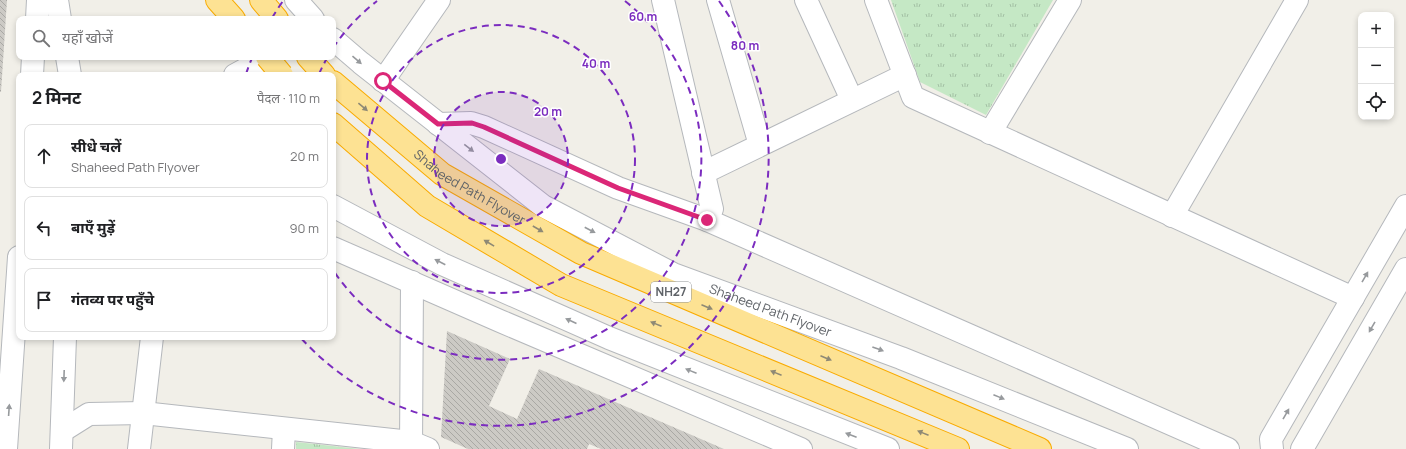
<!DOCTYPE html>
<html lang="hi">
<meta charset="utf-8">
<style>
:root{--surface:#fff;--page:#f6f6f6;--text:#202124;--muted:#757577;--line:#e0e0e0}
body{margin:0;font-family:Manrope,"Noto Sans Devanagari",sans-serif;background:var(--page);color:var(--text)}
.controls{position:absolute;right:12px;top:12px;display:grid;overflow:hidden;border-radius:8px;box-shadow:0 2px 6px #0003}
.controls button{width:36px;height:36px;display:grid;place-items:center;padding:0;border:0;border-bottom:1px solid var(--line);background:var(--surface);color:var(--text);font:20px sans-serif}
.stop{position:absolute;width:12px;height:12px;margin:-9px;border:3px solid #db2777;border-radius:50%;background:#fff}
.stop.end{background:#db2777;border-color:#fff;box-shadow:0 1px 4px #0008}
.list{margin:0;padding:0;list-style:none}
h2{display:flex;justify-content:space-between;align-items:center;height:52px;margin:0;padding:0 16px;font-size:17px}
h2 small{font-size:13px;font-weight:400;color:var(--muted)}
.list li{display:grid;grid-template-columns:26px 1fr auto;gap:12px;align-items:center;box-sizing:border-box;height:64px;margin:0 8px 8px;padding:0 8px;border:1px solid var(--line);border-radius:8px}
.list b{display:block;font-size:15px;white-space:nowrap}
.list p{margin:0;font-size:13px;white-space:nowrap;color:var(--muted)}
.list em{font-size:13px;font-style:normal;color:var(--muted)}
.icon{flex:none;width:22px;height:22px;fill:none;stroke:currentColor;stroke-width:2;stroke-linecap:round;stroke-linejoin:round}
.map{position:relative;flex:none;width:1406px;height:449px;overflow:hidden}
.search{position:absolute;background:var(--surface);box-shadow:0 2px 6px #0003;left:16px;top:16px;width:320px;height:44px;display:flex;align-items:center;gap:10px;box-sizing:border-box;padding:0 14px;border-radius:8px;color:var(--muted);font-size:15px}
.panel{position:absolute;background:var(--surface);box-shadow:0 2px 6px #0003;left:16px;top:72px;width:320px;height:268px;border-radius:8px}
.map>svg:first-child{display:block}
</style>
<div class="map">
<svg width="1406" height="449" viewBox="0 0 1406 449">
<defs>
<pattern id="park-tufts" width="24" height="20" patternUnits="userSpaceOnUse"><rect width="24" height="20" fill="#c5e8c5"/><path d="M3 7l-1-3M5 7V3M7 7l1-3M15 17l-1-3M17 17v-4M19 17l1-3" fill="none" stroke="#a3c0a4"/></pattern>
<pattern id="building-back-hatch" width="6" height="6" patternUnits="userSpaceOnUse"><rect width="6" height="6" fill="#cccac5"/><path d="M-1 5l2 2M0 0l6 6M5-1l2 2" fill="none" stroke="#a9a8a4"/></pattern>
</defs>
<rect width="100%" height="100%" fill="#f1efe8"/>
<g fill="url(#park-tufts)">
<polygon points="891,0 1053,0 986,115 920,82"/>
<polygon points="296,442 360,449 296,449"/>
</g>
<g fill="url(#building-back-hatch)">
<polygon points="0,0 7,0 1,92 0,92"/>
<polygon points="447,331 510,359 489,406 517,419 539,369 724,449 601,449 589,444 587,449 468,449 441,437"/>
</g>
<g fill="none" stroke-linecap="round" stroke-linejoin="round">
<g stroke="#b5b8bc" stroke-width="24">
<g id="minor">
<polyline points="57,0 60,19"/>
<polyline points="296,0 313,19"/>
<polyline points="663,0 712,209 707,220"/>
<polyline points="718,0 760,145"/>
<polyline points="806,0 852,100"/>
<polyline points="876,0 913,97 1353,298"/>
<polyline points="37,19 38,0"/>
<path id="s1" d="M333 39 361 63 543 206 673 274 901 358 1127 449"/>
<polyline points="67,57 70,75"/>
<polyline points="32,75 33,57"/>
<polyline points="235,75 268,57"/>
<polyline points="383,81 439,0"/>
<polyline points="438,124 471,123 484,127 618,188 707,220 1228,449"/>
<polyline points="990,133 1070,0"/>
<polyline points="703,173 905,75"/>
<polyline points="333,206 442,264 609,338 888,449"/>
<polyline points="1172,216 1297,0"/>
<polyline points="333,248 500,321 801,449"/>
<polyline points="62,431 89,414 143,413 411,442 428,449"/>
<polyline points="6,449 19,257"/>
<polyline points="61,449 65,337"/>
<polyline points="139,449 152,337"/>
<polyline points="283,449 284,429"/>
<polyline points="411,449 412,282"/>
<polyline points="1272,449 1271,439 1406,206"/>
<polyline points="1302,449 1406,269"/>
</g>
</g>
<g stroke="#f9ab00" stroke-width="24">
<g id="highway">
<polyline points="217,0 234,19"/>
<polyline points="261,0 277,19"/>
<polyline points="308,57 324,75"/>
<path id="s2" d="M333 82 442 174 581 253 1040 449"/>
<polyline points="333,124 427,206 561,285 958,449"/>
</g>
</g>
<use href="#minor" stroke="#fff" stroke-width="22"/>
<use href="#highway" stroke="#fde293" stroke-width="22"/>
<g stroke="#f9ab00" stroke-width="24" stroke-linecap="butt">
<polyline id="highway-bridge" points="267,57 282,75"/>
</g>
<use href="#highway-bridge" stroke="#fde293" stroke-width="22"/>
</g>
<defs><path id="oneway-solid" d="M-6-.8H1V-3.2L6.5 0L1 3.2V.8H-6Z"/></defs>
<g fill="#979a9d">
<use href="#oneway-solid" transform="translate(357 60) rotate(41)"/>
<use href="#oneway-solid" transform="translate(469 148) rotate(38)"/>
<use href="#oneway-solid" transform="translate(590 230) rotate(28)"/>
<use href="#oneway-solid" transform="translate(440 262) rotate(-153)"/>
<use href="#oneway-solid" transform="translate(1365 277) rotate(-60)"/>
<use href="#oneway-solid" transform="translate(571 321) rotate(-156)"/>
<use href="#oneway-solid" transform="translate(1372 327) rotate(120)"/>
<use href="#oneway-solid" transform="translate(878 349) rotate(20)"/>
<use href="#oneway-solid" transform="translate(691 371) rotate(-158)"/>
<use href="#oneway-solid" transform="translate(64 376) rotate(92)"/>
<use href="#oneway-solid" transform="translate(999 397) rotate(22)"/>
<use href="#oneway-solid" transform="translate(9 410) rotate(-86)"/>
<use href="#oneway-solid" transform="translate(1286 414) rotate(-60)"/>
<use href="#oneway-solid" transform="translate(851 435) rotate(-159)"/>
</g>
<g fill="#8e8975">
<use href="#oneway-solid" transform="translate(363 107) rotate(40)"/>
<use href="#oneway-solid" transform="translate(538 229) rotate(30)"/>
<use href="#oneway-solid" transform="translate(489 243) rotate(-149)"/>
<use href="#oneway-solid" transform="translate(707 307) rotate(23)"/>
<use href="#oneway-solid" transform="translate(656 324) rotate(-158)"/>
<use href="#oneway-solid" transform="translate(826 358) rotate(23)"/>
<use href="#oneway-solid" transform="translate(776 373) rotate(-158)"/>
<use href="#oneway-solid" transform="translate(923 433) rotate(-158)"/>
</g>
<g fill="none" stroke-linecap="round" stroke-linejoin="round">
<polyline stroke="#db2777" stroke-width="5" points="383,81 438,124 472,123 484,127 618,188 707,220"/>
</g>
<circle cx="501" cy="159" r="67" fill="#7b2cbf" fill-opacity=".12"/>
<g fill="none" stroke="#7b2cbf" stroke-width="2" stroke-dasharray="7 5">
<circle cx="501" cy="159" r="67"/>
<circle cx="501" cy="159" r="134"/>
<path d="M319 74A201 201 0 0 1 327 58M333 48A201 201 0 0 1 377 1M625 1A201 201 0 1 1 333 270"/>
<path d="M246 74A269 269 0 0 1 252 58M272 18A269 269 0 0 1 283 1M719 1A269 269 0 0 1 300 337"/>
</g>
<g text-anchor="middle" stroke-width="3" stroke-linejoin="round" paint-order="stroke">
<rect fill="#fff" stroke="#8f9295" stroke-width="1" x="651" y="282" width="40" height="20" rx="3"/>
<g font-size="12" font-weight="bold" fill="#5f6368">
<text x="671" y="296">NH27</text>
</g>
<g font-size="13" fill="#5f6368" stroke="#fff">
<text dy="5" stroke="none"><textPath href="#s2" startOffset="173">Shaheed Path Flyover</textPath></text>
<text dy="5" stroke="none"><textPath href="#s1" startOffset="519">Shaheed Path Flyover</textPath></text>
</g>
</g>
<circle cx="501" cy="159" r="6" fill="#7b2cbf" stroke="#fff" stroke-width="2"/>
<g font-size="12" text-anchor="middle" font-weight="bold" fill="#7b2cbf" stroke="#fff" stroke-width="3" stroke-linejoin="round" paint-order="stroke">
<text x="643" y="21">60 m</text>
<text x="745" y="50">80 m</text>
<text x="596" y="68">40 m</text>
<text x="548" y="116">20 m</text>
</g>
</svg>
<div class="controls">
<button>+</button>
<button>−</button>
<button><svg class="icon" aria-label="locate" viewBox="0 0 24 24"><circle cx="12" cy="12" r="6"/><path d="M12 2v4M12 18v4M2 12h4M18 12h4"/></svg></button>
</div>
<div class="stop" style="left:383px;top:81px"></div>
<div class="stop end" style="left:707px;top:220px"></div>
<div class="search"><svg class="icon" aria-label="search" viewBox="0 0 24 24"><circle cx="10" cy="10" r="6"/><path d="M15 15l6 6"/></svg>यहाँ खोजें</div>
<section class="panel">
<h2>2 मिनट<small>पैदल · 110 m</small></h2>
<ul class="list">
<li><svg class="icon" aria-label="ahead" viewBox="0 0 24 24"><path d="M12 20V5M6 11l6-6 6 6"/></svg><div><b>सीधे चलें</b><p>Shaheed Path Flyover</p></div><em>20 m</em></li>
<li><svg class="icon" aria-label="left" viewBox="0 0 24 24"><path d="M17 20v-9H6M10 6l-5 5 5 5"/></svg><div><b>बाएँ मुड़ें</b></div><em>90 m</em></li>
<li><svg class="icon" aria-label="arrive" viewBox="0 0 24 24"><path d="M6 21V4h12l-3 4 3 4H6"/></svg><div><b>गंतव्य पर पहुँचे</b></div></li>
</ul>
</section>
</div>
